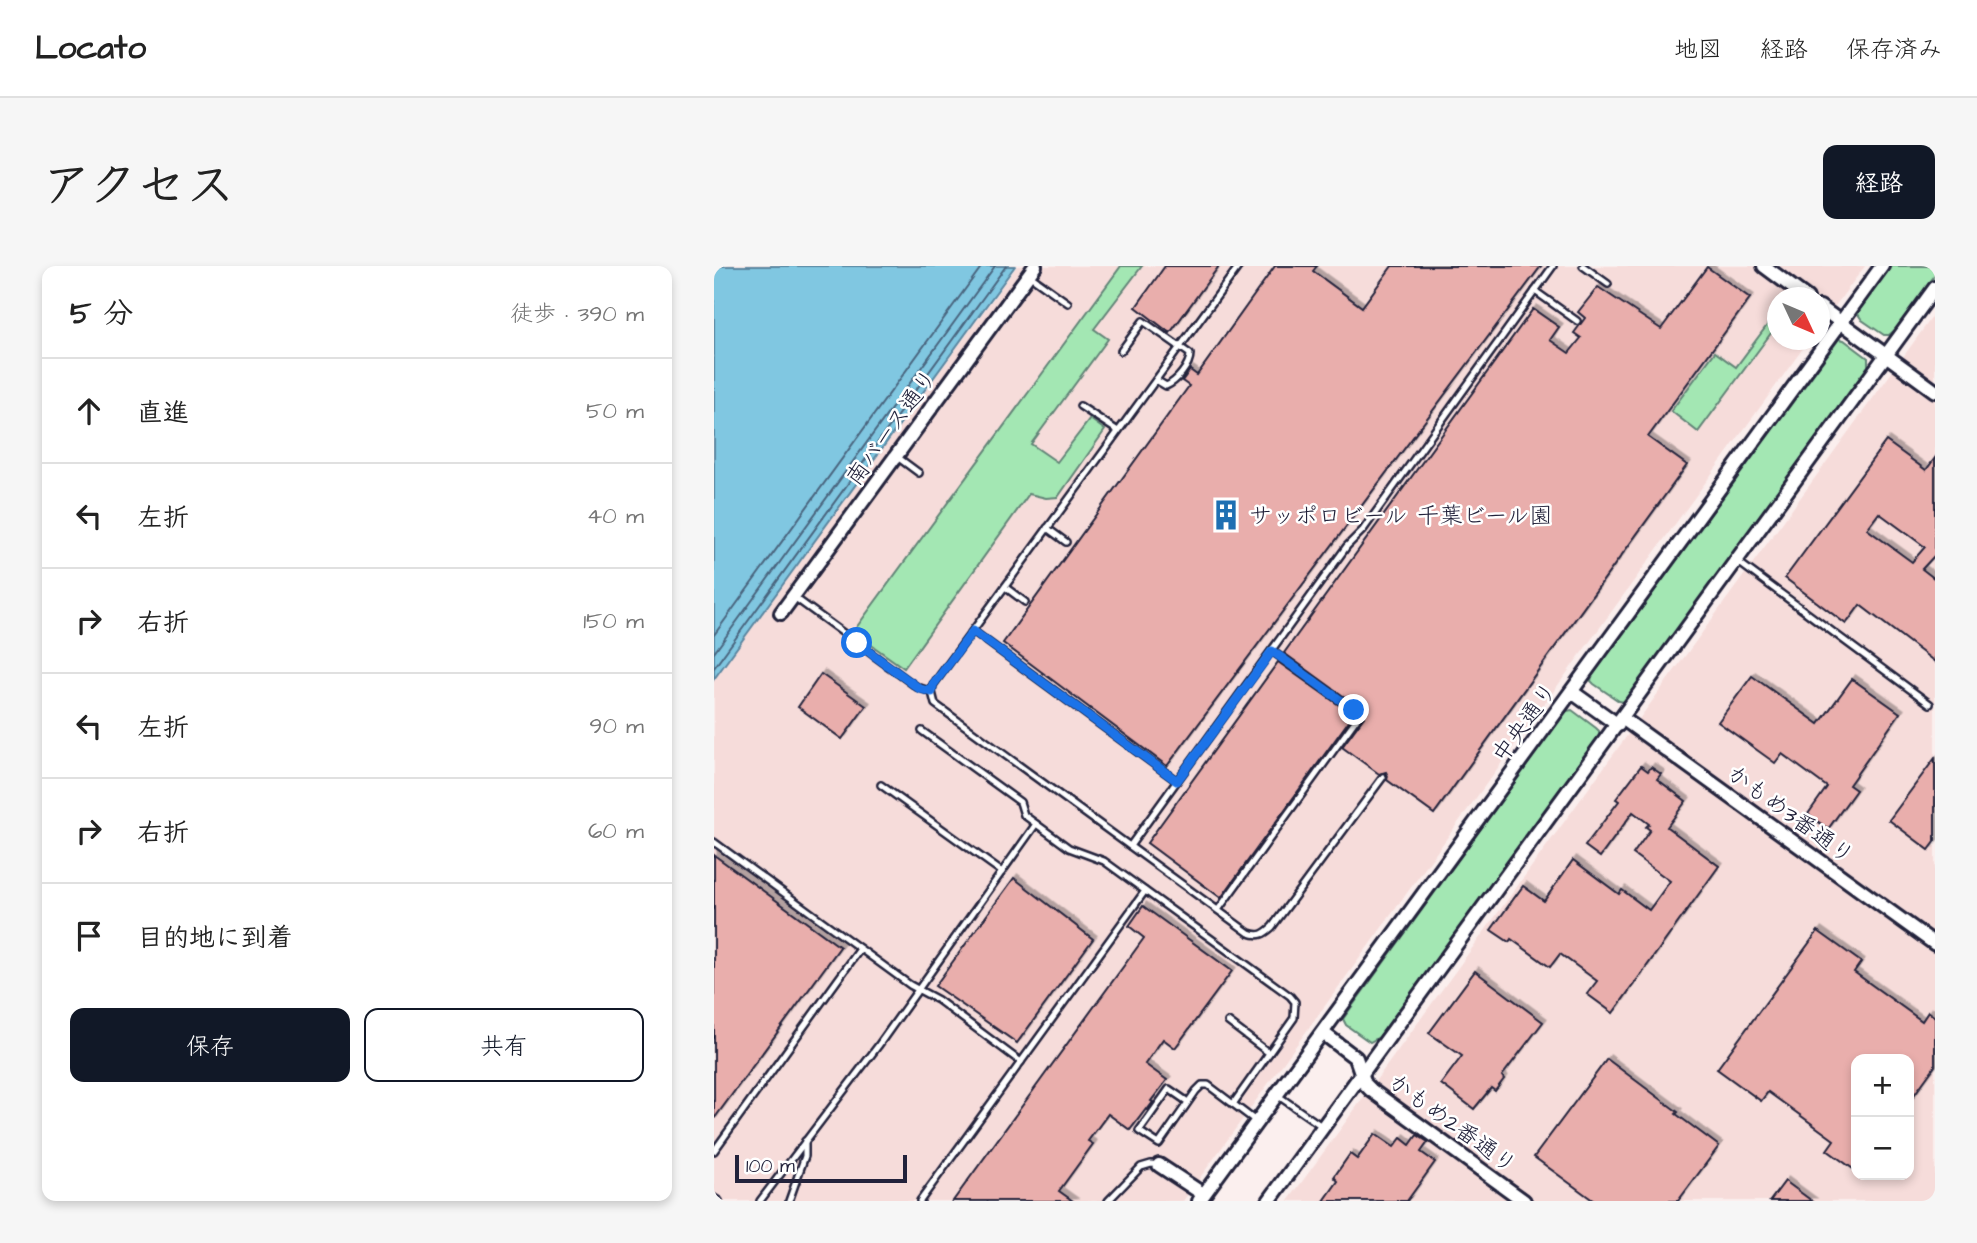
<!DOCTYPE html>
<html lang="ja">
<meta charset="utf-8">
<style>
:root{--surface:#fff;--page:#f6f6f6;--text:#222;--muted:#767676;--line:#e0e0e0;--accent:#111827}
body{margin:0;font-family:"Architects Daughter","Klee One",sans-serif;background:var(--page);color:var(--text)}
.controls{position:absolute;right:21px;bottom:21px;display:grid;overflow:hidden;border-radius:14px;box-shadow:0 4px 10px #0003}
.controls button{width:63px;height:63px;display:grid;place-items:center;padding:0;border:0;border-bottom:2px solid var(--line);background:var(--surface);color:var(--text);font:35px sans-serif}
.compass{position:absolute;left:1053px;top:21px;width:63px;height:63px;border-radius:50%;background:var(--surface);box-shadow:0 4px 10px #0003;rotate:134deg}
.scale{position:absolute;left:21px;bottom:18px;width:172px;box-sizing:border-box;padding-left:7px;border:4px solid #22223b;border-top:0;font-size:19px;line-height:24px;white-space:nowrap;color:#22223b;-webkit-text-stroke:5px #fff;paint-order:stroke}
.stop{position:absolute;width:21px;height:21px;margin:-16px;border:5px solid #1a73e8;border-radius:50%;background:#fff}
.stop.end{background:#1a73e8;border-color:#fff;box-shadow:0 2px 7px #0008}
.list{margin:0;padding:0;list-style:none}
h2{display:flex;justify-content:space-between;align-items:center;height:91px;margin:0;padding:0 28px;font-size:30px}
h2 small{font-size:23px;font-weight:400;color:var(--muted)}
.list li{display:grid;grid-template-columns:46px 1fr auto;gap:21px;align-items:center;box-sizing:border-box;height:105px;padding:0 28px;border-top:2px solid var(--line)}
.list b{display:block;font-size:26px;white-space:nowrap}
.list em{font-size:23px;font-style:normal;color:var(--muted)}
.actions{display:flex;gap:14px;padding:21px 28px}
.actions a{flex:1;padding:16px 0;border:2px solid var(--accent);border-radius:14px;text-align:center;font-size:24px;color:var(--accent)}
.actions .main{background:var(--accent);color:#fff}
.icon{flex:none;width:38px;height:38px;fill:none;stroke:currentColor;stroke-width:2;stroke-linecap:round;stroke-linejoin:round}
.map{position:relative;flex:none;width:1221px;height:935px;overflow:hidden;border-radius:14px}
header{display:flex;align-items:center;gap:42px;box-sizing:border-box;height:98px;padding:0 35px;background:var(--surface);border-bottom:2px solid var(--line)}
header strong{font-size:33px}
nav{display:flex;gap:38px;margin-inline-start:auto;font-size:24px}
.intro{display:flex;align-items:center;justify-content:space-between;box-sizing:border-box;height:168px;padding:0 42px}
h1{margin:0;font-size:49px}
.button{padding:18px 32px;border-radius:14px;background:var(--accent);color:#fff;font-size:24px;font-weight:700}
main{display:flex;gap:42px;padding:0 42px}
aside{flex:1;background:var(--surface);border-radius:14px;box-shadow:0 4px 10px #0003}
.map>svg:first-child{display:block}
</style>
<header>
<strong>Locato</strong>
<nav><a>地図</a><a>経路</a><a>保存済み</a></nav>
</header>
<div class="intro"><h1>アクセス</h1><a class="button">経路</a></div>
<main>
<aside>
<h2>5 分<small>徒歩 · 390 m</small></h2>
<ul class="list">
<li><svg class="icon" aria-label="ahead" viewBox="0 0 24 24"><path d="M12 20V5M6 11l6-6 6 6"/></svg><div><b>直進</b></div><em>50 m</em></li>
<li><svg class="icon" aria-label="left" viewBox="0 0 24 24"><path d="M17 20v-9H6M10 6l-5 5 5 5"/></svg><div><b>左折</b></div><em>40 m</em></li>
<li><svg class="icon" aria-label="right" viewBox="0 0 24 24"><path d="M7 20v-9h11M14 6l5 5-5 5"/></svg><div><b>右折</b></div><em>150 m</em></li>
<li><svg class="icon" aria-label="left" viewBox="0 0 24 24"><path d="M17 20v-9H6M10 6l-5 5 5 5"/></svg><div><b>左折</b></div><em>90 m</em></li>
<li><svg class="icon" aria-label="right" viewBox="0 0 24 24"><path d="M7 20v-9h11M14 6l5 5-5 5"/></svg><div><b>右折</b></div><em>60 m</em></li>
<li><svg class="icon" aria-label="arrive" viewBox="0 0 24 24"><path d="M6 21V4h12l-3 4 3 4H6"/></svg><div><b>目的地に到着</b></div></li>
</ul>
<div class="actions"><a class="main">保存</a><a>共有</a></div>
</aside>
<div class="map">
<svg width="1221" height="935" viewBox="0 0 1221 935">
<defs>
<filter id="shadow"><feDropShadow dx="3.5" dy="-3.5" stdDeviation="0" flood-color="#0004"/></filter>
</defs>
<rect width="100%" height="100%" fill="#fbefee"/>
<filter id="ink" filterUnits="userSpaceOnUse"><feTurbulence type="fractalNoise" baseFrequency=".0143" numOctaves="2"/><feDisplacementMap in="SourceGraphic" scale="14" xChannelSelector="R" yChannelSelector="G"/><feConvolveMatrix kernelMatrix="1 2 1 2 8 2 1 2 1" color-interpolation-filters="sRGB"/></filter>
<g filter="url(#ink)">
<g fill="#f6dcda" fill-rule="evenodd">
<polygon points="303,0 1151,0 1106,60 1106,32 1064,32 1064,74 1095,74 469,935 0,935 0,413"/>
<path d="M1221 47V935H574ZM1142 793H1195V909H1142Z"/>
</g>
<g fill="#a3e7b3" stroke="#628477" stroke-width="2">
<polygon points="407,0 428,0 380,63 394,73 317,178 343,196 376,153 391,164 344,231 332,232 315,228 190,402 139,366"/>
<polygon points="1177,0 1221,0 1221,9 1182,63 1175,69 1170,69 1148,54 1144,48 1147,40"/>
<polygon points="1060,50 1063,53 1063,59 984,166 957,145 1001,86 1022,101"/>
<polygon points="1125,73 1130,74 1154,92 1154,100 912,434 910,436 905,435 880,418 877,415 878,410"/>
<polygon points="858,444 882,462 885,465 885,470 665,771 656,776 632,759 629,753 850,448 853,445"/>
</g>
<polygon fill="#80c7e1" stroke="#5a859f" stroke-width="2" points="0,0 301,0 0,413"/>
<g fill="none" stroke-linecap="round" stroke-linejoin="round">
<g stroke="#48647d" stroke-width="2">
<polyline points="0,369 268,0"/>
<polyline points="0,387 281,0"/>
<polyline points="0,402 292,0"/>
</g>
</g>
<g fill="#e9aeac" stroke="#22223b" stroke-width="2" fill-rule="evenodd" filter="url(#shadow)">
<polygon points="451,0 505,0 456,67 422,41"/>
<polygon points="561,0 603,0 599,5 648,41 678,0 827,0 453,500 289,377 475,120 468,115 476,104 483,109"/>
<polygon points="993,1 1036,32 934,171 973,199 720,548 673,514 674,510 672,506 665,508 628,481 650,451 650,445 570,387 819,43 845,61 836,74 855,87 867,72 860,67 871,52 864,46 884,21 947,63"/>
<path d="M1172 175 1212 204 1221 192V289L1208 303 1221 313V396L1146 339 1132 358 1071 312ZM1165 247 1211 281 1198 296 1153 263Z"/>
<polygon points="564,396 639,449 507,632 433,577"/>
<polygon points="107,408 152,440 128,473 84,441"/>
<polygon points="1038,410 1105,458 1138,413 1186,447 1135,519 1142,524 1114,563 1094,548 1113,521 1068,488 1061,497 1004,456"/>
<polygon points="1221,492 1221,576 1215,584 1175,554"/>
<polygon points="927,500 934,505 937,501 947,508 943,513 972,535 953,561 1005,600 899,747 873,728 883,715 846,688 836,701 797,673 795,676 777,664 809,620 830,635 859,594 905,628 908,624 935,644 956,615 919,588 936,564 932,561 935,558 919,546 886,591 871,580 905,535 902,533"/>
<polygon points="0,589 126,681 0,853"/>
<polygon points="300,612 379,673 303,777 221,720"/>
<polygon points="429,640 518,705 461,782 449,773 431,798 453,814 437,835 439,836 433,844 432,843 416,864 394,848 374,875 379,878 345,925 359,935 239,935 430,672 415,660"/>
<polygon points="1104,665 1147,696 1140,706 1208,755 1214,746 1221,751 1221,800 1195,836 1195,793 1142,793 1142,905 1113,884 1120,874 1054,826 1047,835 1003,803"/>
<polygon points="761,705 829,756 788,810 790,813 781,825 777,822 760,843 727,818 748,790 715,767"/>
<polygon points="893,793 964,846 962,848 1005,880 964,935 880,935 820,891"/>
<polygon points="661,868 680,881 687,872 696,879 703,869 714,876 707,886 721,896 693,935 610,935 624,915 620,911 636,888 643,893"/>
<polygon points="1071,915 1098,935 1056,935"/>
</g>
<g fill="none" stroke-linecap="round" stroke-linejoin="round">
<g stroke="#22223b" stroke-width="10">
<g id="service">
<path d="M525 0 219 419 218 426 221 438 535 667C546 671 550 668 558 661L669 511"/>
<polyline points="869,0 894,18"/>
<polyline points="315,9 354,37"/>
<polyline points="821,25 863,55"/>
<path d="M407 85 429 55 476 88C476 100 462 116 452 120L442 114"/>
<polyline points="366,140 404,165"/>
<polyline points="182,190 205,207"/>
<polyline points="333,262 352,276"/>
<polyline points="1023,295 1216,438"/>
<polyline points="291,321 311,336"/>
<polyline points="80,331 203,421 218,426"/>
<polyline points="259,365 463,515"/>
<polyline points="208,465 306,536 310,549 355,582 390,595 576,730 581,736 580,752 519,838"/>
<polyline points="167,519 288,606"/>
<polyline points="0,576 196,719 224,734 307,796"/>
<polyline points="416,580 633,280 649,264 839,0"/>
<polyline points="504,644 646,448 558,385"/>
<polyline points="514,756 555,787"/>
<polyline points="563,829 609,861"/>
<polyline points="474,836 455,823 425,865 445,878 482,825 488,819 494,819 543,856"/>
<polyline points="0,885 146,683"/>
<polyline points="0,932 5,935"/>
<polyline points="46,935 164,780 322,558"/>
<polyline points="75,935 91,890 91,875"/>
<polyline points="206,935 431,625"/>
<polyline points="394,935 427,901 437,898 445,899"/>
</g>
</g>
<g stroke="#22223b" stroke-width="18">
<g id="tertiary">
<polyline points="1050,0 1093,32"/>
<polyline points="1106,41 1221,125"/>
<polyline points="67,347 321,0"/>
<polyline points="858,426 904,459"/>
<polyline points="908,452 1221,678"/>
<polyline points="609,767 642,792 651,818 657,824 810,935"/>
<polyline points="445,899 489,928"/>
<polyline points="485,935 1168,0"/>
<polyline points="555,935 1221,22"/>
</g>
</g>
<use href="#service" stroke="#fff" stroke-width="5"/>
<use href="#tertiary" stroke="#fff" stroke-width="12"/>
</g>
</g>
<g fill="none" stroke-linecap="round" stroke-linejoin="round" filter="url(#ink)">
<polyline stroke="#1a73e8" stroke-width="9" points="143,377 206,423 218,426 219,419 259,365 463,515 558,385 640,444"/>
</g>
<defs>
<g id="building-bare" transform="scale(2.415)"><path d="M-4-6H4V6H1V3H-1V6H-4ZM-2.5-4.3h1.7v1.8h-1.7ZM.8-4.3h1.7v1.8H.8ZM-2.5-1h1.7V.8h-1.7ZM.8-1h1.7V.8H.8Z" fill="#1f6fb2" stroke="#fff" stroke-width="2.5" paint-order="stroke"/></g>
</defs>
<g fill-rule="evenodd">
<use href="#building-bare" x="512" y="249"/>
</g>
<g text-anchor="middle" stroke-width="5" stroke-linejoin="round" paint-order="stroke">
<g font-size="23" fill="#22223b" stroke="#fff">
<text transform="translate(177 161) rotate(-54)" y="8">南バース通り</text>
<text transform="translate(810 456) rotate(-54)" y="8">中央通り</text>
<text transform="translate(1077 548) rotate(36)" y="8">かもめ3番通り</text>
<text transform="translate(739 857) rotate(36)" y="8">かもめ2番通り</text>
</g>
<g font-size="23" fill="#22223b" stroke="#fff" text-anchor="start">
<text x="535" y="257">サッポロビール 千葉ビール園</text>
</g>
</g>
</svg>
<div class="controls">
<button>+</button>
<button>−</button>
</div>
<svg class="compass" viewBox="-18 -18 36 36"><path d="M0-13l5 13h-10z" fill="#e53935"/><path d="M0 13l5-13h-10z" fill="#767676"/></svg>
<div class="scale">100 m</div>
<div class="stop" style="left:143px;top:377px"></div>
<div class="stop end" style="left:640px;top:444px"></div>
</div>
</main>
